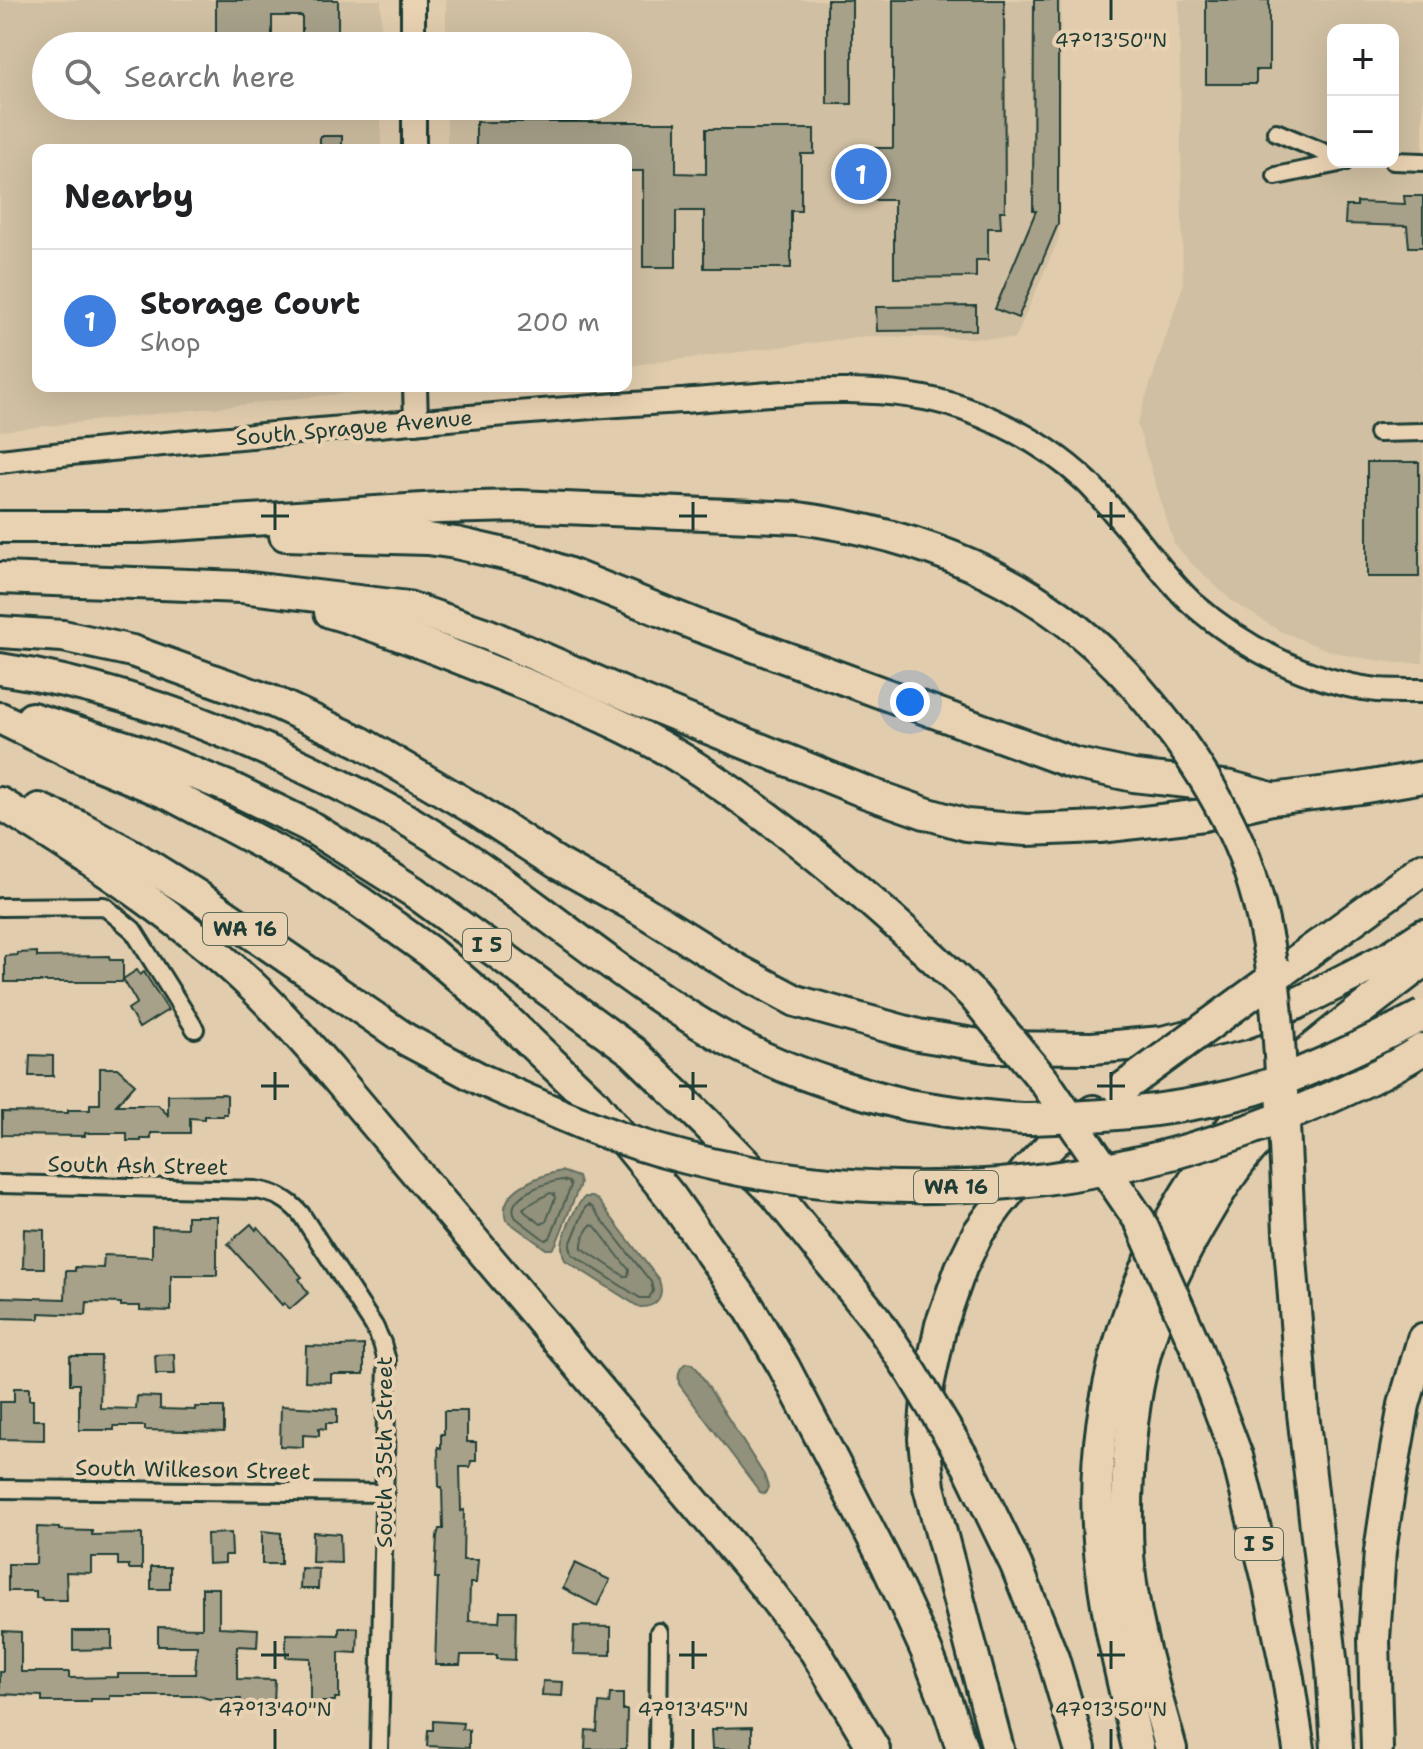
<!DOCTYPE html>
<meta charset="utf-8">
<style>
:root{--surface:#fff;--page:#f2f2f2;--text:#202124;--muted:#757577;--line:#e0e0e0;--accent:#111827}
body{margin:0;font-family:"Shantell Sans",sans-serif;background:var(--page);color:var(--text)}
.controls{position:absolute;right:24px;top:24px;display:grid;overflow:hidden;border-radius:16px;box-shadow:0 8px 32px #0002}
.controls button{width:72px;height:72px;display:grid;place-items:center;padding:0;border:0;border-bottom:2px solid var(--line);background:var(--surface);color:var(--text);font:40px sans-serif}
.you{position:absolute;left:910px;top:702px;width:28px;height:28px;margin:-20px;border:6px solid #fff;border-radius:50%;background:#1a73e8;box-shadow:0 0 0 12px #1a73e833}
.badge{display:grid;place-items:center;width:52px;height:52px;border-radius:50%;background:var(--accent);color:#fff;font-size:26px;font-weight:700}
.pin{position:absolute;translate:-50% -50%;border:4px solid #fff;box-shadow:0 2px 8px #0006}
.list{margin:0;padding:0;list-style:none}
h2{display:flex;justify-content:space-between;align-items:center;height:104px;margin:0;padding:0 32px;font-size:34px}
h2 small{font-size:26px;font-weight:400;color:var(--muted)}
.list li{display:grid;grid-template-columns:52px 1fr auto;gap:24px;align-items:center;box-sizing:border-box;height:144px;padding:0 32px;border-top:2px solid var(--line)}
.list b{display:block;font-size:30px;white-space:nowrap}
.list p{margin:0;font-size:26px;white-space:nowrap;color:var(--muted)}
.list em{font-size:26px;font-style:normal;color:var(--muted)}
.icon{flex:none;width:44px;height:44px;fill:none;stroke:currentColor;stroke-width:2;stroke-linecap:round;stroke-linejoin:round}
.map{position:relative;flex:none;width:1423px;height:1749px;overflow:hidden}
.search{position:absolute;background:var(--surface);box-shadow:0 8px 32px #0002;left:32px;top:32px;width:600px;height:88px;display:flex;align-items:center;gap:20px;box-sizing:border-box;padding:0 28px;border-radius:44px;color:var(--muted);font-size:30px}
.panel{position:absolute;background:var(--surface);box-shadow:0 8px 32px #0002;left:32px;top:144px;width:600px;height:248px;border-radius:16px}
.map>svg:first-child{display:block}
</style>
<div class="map">
<svg width="1423" height="1749" viewBox="0 0 1423 1749">
<rect width="100%" height="100%" fill="#e1ccad"/>
<filter id="ink" filterUnits="userSpaceOnUse"><feTurbulence type="fractalNoise" baseFrequency=".0125" numOctaves="2"/><feDisplacementMap in="SourceGraphic" scale="16" xChannelSelector="R" yChannelSelector="G"/><feConvolveMatrix kernelMatrix="1 2 1 2 8 2 1 2 1" color-interpolation-filters="sRGB"/></filter>
<g filter="url(#ink)">
<g fill="#d0bfa2" fill-rule="evenodd">
<polygon points="0,0 381,0 381,46 46,46 46,106 381,106 381,150 38,150 38,386 378,386 374,390 0,431"/>
<polygon points="446,0 1061,0 1059,238 1015,339 867,336 626,366 626,150 447,150 447,106 618,106 618,46 446,46"/>
<path d="M1179 0H1423V663H1397L1349 656 1325 649 1280 631 1232 601 1192 564 1174 543 1137 424 1183 285ZM1333 30H1393V162H1333Z"/>
</g>
<g fill="#91917b" stroke="#636f5f" stroke-width="2">
<path d="M561 1171 578 1177 580 1184 556 1244 552 1249H546L506 1220C497 1190 538 1176 561 1171Z"/>
<path d="M585 1197H592L598 1200 659 1280C665 1297 656 1308 639 1307L565 1260C563 1254 562 1253 562 1246 563 1234 576 1204 585 1197Z"/>
<path d="M686 1363 692 1364 697 1369 764 1475 768 1487 765 1494 760 1492 679 1384C678 1375 678 1369 686 1363Z"/>
</g>
<g fill="none" stroke-linecap="round" stroke-linejoin="round">
<g stroke="#4d5f50" stroke-width="2">
<path d="M562 1180 569 1182 571 1186 550 1238 545 1240 516 1218C502 1197 546 1182 562 1180Z"/>
<polygon points="550,1193 554,1194 555,1198 546,1222 541,1224 525,1212 523,1208"/>
<polygon points="588,1205 592,1207 651,1282 653,1291 649,1298 640,1298 572,1254 570,1245 585,1208"/>
<path d="M591 1225 595 1226 629 1270 628 1276H624L582 1248C581 1242 586 1229 591 1225Z"/>
</g>
</g>
<g fill="#a8a18a" stroke="#1f3d34" stroke-width="2">
<polygon points="216,0 338,0 338,46 302,46 302,16 272,16 272,46 216,46"/>
<rect x="827" y="0" width="25" height="104"/>
<polygon points="893,0 1004,0 1005,211 1000,211 1001,228 988,228 988,260 976,260 976,277 894,278 894,200 851,200 851,148 893,148"/>
<polygon points="1034,0 1058,0 1058,224 1018,318 995,309 1036,211 1033,211"/>
<polygon points="1206,0 1269,0 1269,70 1256,70 1256,84 1206,84"/>
<polygon points="476,122 676,122 676,173 706,174 706,129 814,129 814,154 801,154 801,211 791,211 791,268 704,268 704,211 676,211 676,267 643,267 643,171 626,171 626,150 476,150"/>
<rect x="320" y="136" width="22" height="14"/>
<polygon points="1404,196 1423,196 1423,247 1409,247 1407,226 1345,224 1346,206 1357,206 1357,202 1405,204"/>
<polygon points="976,306 976,330 877,331 876,307"/>
<rect x="1367" y="462" width="52" height="115"/>
<polygon points="37,952 37,957 109,956 110,960 123,960 123,979 137,970 140,975 144,972 168,1010 139,1028 128,1009 137,1003 123,979 122,982 5,982 5,956 18,955 18,953"/>
<polygon points="30,1055 53,1056 53,1076 29,1076"/>
<polygon points="100,1068 117,1068 135,1084 116,1105 158,1105 168,1115 168,1095 224,1094 227,1095 227,1114 223,1114 223,1116 204,1116 204,1119 190,1118 190,1133 151,1133 151,1139 141,1139 141,1141 127,1141 127,1133 85,1133 85,1136 2,1135 2,1112 68,1113 68,1110 90,1110 90,1104 100,1104"/>
<polygon points="187,1216 217,1216 217,1275 171,1275 171,1311 140,1310 140,1306 121,1306 121,1303 87,1302 86,1315 39,1313 39,1319 0,1318 0,1297 65,1299 66,1271 75,1271 75,1267 103,1268 104,1255 152,1257 152,1227 187,1228"/>
<polygon points="251,1224 256,1230 258,1227 302,1277 299,1279 308,1293 290,1309 284,1303 282,1305 228,1244"/>
<polygon points="24,1229 44,1230 44,1268 23,1268"/>
<polygon points="364,1345 364,1374 331,1374 331,1382 305,1381 306,1346 342,1347 342,1346"/>
<polygon points="174,1354 175,1374 156,1374 155,1355"/>
<polygon points="70,1356 101,1356 100,1408 136,1409 137,1396 160,1397 160,1409 195,1410 195,1407 224,1407 224,1432 145,1430 145,1426 114,1426 114,1430 79,1430 79,1384 70,1384"/>
<polygon points="14,1388 29,1388 29,1400 33,1400 33,1420 44,1420 44,1440 0,1439 0,1402 14,1402"/>
<polygon points="281,1406 337,1409 337,1423 326,1423 326,1429 319,1428 319,1436 303,1435 303,1447 280,1446"/>
<polygon points="444,1411 467,1411 467,1442 476,1442 476,1461 471,1461 470,1467 460,1467 461,1511 464,1510 463,1560 478,1560 476,1583 470,1583 469,1621 499,1622 500,1611 516,1611 515,1660 497,1659 497,1655 461,1655 460,1665 435,1665 438,1578 435,1578 437,1536 439,1529 443,1529 442,1487 439,1487 438,1447 441,1448 441,1434 444,1434"/>
<polygon points="37,1527 59,1528 59,1530 92,1531 92,1535 142,1534 142,1569 129,1569 129,1565 118,1565 118,1557 91,1557 91,1573 66,1572 67,1600 42,1600 42,1598 36,1598 36,1591 8,1591 8,1564 36,1564"/>
<polygon points="262,1531 281,1533 281,1564 262,1564"/>
<polygon points="313,1532 340,1534 341,1563 312,1562"/>
<polygon points="231,1533 232,1555 225,1555 225,1563 208,1564 207,1534"/>
<polygon points="575,1563 610,1580 597,1606 563,1588"/>
<rect x="151" y="1567" width="19" height="22"/>
<polygon points="301,1568 319,1569 318,1589 300,1589"/>
<polygon points="202,1588 219,1588 219,1627 258,1629 257,1647 237,1646 237,1679 275,1680 274,1702 241,1704 241,1699 209,1699 200,1696 110,1696 110,1699 91,1699 91,1702 42,1702 42,1696 0,1694 0,1672 3,1672 3,1631 21,1632 21,1672 69,1672 69,1678 118,1677 118,1674 195,1674 197,1646 158,1646 158,1627 202,1628"/>
<polygon points="574,1626 611,1627 611,1655 573,1654"/>
<polygon points="339,1628 358,1628 357,1653 339,1652 339,1698 335,1698 335,1701 331,1701 331,1702 310,1702 310,1658 286,1657 286,1634 339,1635"/>
<polygon points="73,1631 112,1631 112,1649 73,1650"/>
<polygon points="543,1681 563,1682 562,1696 542,1695"/>
<polygon points="610,1694 623,1694 623,1710 627,1710 626,1749 585,1749 586,1730 597,1731 599,1703 609,1704"/>
<polygon points="433,1721 463,1723 462,1729 469,1730 469,1748 427,1746 428,1730 433,1730"/>
<polygon points="752,1727 752,1749 712,1749 711,1730 716,1730 716,1728"/>
</g>
<g fill="none" stroke-linecap="round" stroke-linejoin="round">
<g stroke="#1f3d34" stroke-width="22">
<g id="minor">
<polyline points="1276,132 1333,156"/>
<polyline points="1393,161 1423,162"/>
<polyline points="1276,176 1344,162"/>
<polyline points="1378,433 1423,432"/>
<polyline points="0,907 104,906 133,930 195,1029"/>
<path d="M0 1184 256 1190C275 1193 288 1199 301 1214L374 1326 382 1343 387 1361 379 1749"/>
<polyline points="0,1489 385,1493"/>
<polyline points="658,1749 659,1632"/>
</g>
</g>
<g stroke="#1f3d34" stroke-width="28">
<g id="tertiary">
<polyline points="413,0 413,46"/>
<polyline points="414,106 414,150"/>
<polyline points="415,386 416,422"/>
<path d="M0 461C137 445 275 434 412 422 496 415 580 407 665 402 757 397 873 377 962 408 1007 424 1052 449 1087 482 1101 496 1114 512 1127 527 1149 553 1168 581 1192 603 1243 648 1309 682 1377 690 1392 691 1408 691 1423 691"/>
</g>
</g>
<g stroke="#1f3d34" stroke-width="36">
<g id="motorway">
<path d="M0 527H141L439 508 518 506 799 518C922 535 1030 577 1118 667 1140 689 1158 713 1177 737"/>
<polyline points="285,535 428,539 456,543 531,560 572,575 699,626 1073,763 1134,776 1231,787 1271,798"/>
<polyline points="0,578 242,587 408,607 489,635 639,700 868,793 925,813 966,825 1027,830 1100,827 1161,820 1204,815 1272,799 1360,788 1423,777"/>
<path d="M330 612C392 630 452 655 512 679 572 703 632 727 687 762 792 829 883 909 973 995"/>
<polyline points="0,632 63,636 132,651 274,702 360,742 476,810 557,863 640,909 738,970 796,1001 918,1035 992,1047 1092,1048 1162,1042 1241,1024 1296,1004 1391,956 1423,935"/>
<path d="M0 669C114 686 223 727 326 778 357 793 388 808 417 826 526 891 620 981 732 1042 787 1072 848 1090 908 1105"/>
<polyline points="0,718 84,759 169,794 299,863 360,902 430,952 487,1001 595,1104 670,1196 748,1306 784,1367 884,1559 905,1604 926,1650 950,1712 962,1749"/>
<polyline points="32,718 136,750 233,789 309,826 414,892 633,1052 707,1124 776,1195 878,1322"/>
<path d="M0 803C87 857 175 913 249 983 278 1010 303 1040 329 1069L765 1586 815 1651 874 1749"/>
<polyline points="39,809 78,826 130,854 196,895 407,1040 482,1080"/>
<polyline points="1280,973 1423,869"/>
<polyline points="1289,1232 1303,1413 1332,1667 1337,1749"/>
<polyline points="1195,1345 1237,1456 1268,1581 1288,1678 1299,1749"/>
<polyline points="968,1466 1016,1565 1053,1658 1080,1749"/>
<polyline points="998,1749 929,1487 924,1439 928,1386 941,1325 961,1268 978,1233 999,1204 1026,1171 1054,1142 1093,1111"/>
<path d="M1138 1749C1124 1684 1106 1618 1100 1552 1086 1414 1127 1276 1206 1163 1222 1140 1238 1116 1259 1096 1310 1047 1367 1005 1423 962"/>
<path d="M1171 1749C1157 1697 1140 1644 1132 1591 1126 1553 1126 1514 1128 1476 1132 1374 1154 1301 1207 1213 1221 1189 1236 1165 1255 1144 1284 1111 1319 1081 1353 1054"/>
<polyline points="1377,1749 1374,1639 1380,1551 1390,1484 1404,1405 1423,1339"/>
</g>
</g>
<use href="#minor" stroke="#e9d2b2" stroke-width="16"/>
<use href="#tertiary" stroke="#e9d2b2" stroke-width="22"/>
<use href="#motorway" stroke="#e9d2b2" stroke-width="30"/>
<g stroke="#1f3d34" stroke-width="36" stroke-linecap="butt">
<g id="motorway-bridge">
<path d="M1177 737C1204 775 1228 815 1245 859 1273 936 1278 1011 1282 1092 1285 1138 1287 1185 1289 1232"/>
<polyline points="973,995 1045,1082 1140,1221 1195,1345"/>
<path d="M482 1080C539 1105 596 1132 657 1150 868 1211 1089 1196 1293 1113 1338 1095 1382 1075 1423 1049"/>
<polyline points="1120,1090 1280,973"/>
<path d="M908 1105C946 1111 984 1117 1023 1119 1039 1119 1055 1118 1071 1117 1139 1114 1209 1106 1274 1083 1325 1065 1375 1040 1423 1015"/>
<polyline points="878,1322 912,1373 968,1466"/>
</g>
</g>
<use href="#motorway-bridge" stroke="#e9d2b2" stroke-width="30"/>
</g>
</g>
<path fill="none" stroke="#1f3d34" stroke-width="3" d="M1111 0V20M275 502V530M693 502V530M1111 502V530M261 516H289M679 516H707M1097 516H1125M275 1072V1100M693 1072V1100M1111 1072V1100M261 1086H289M679 1086H707M1097 1086H1125M275 1641V1669M693 1641V1669M1111 1641V1669M261 1655H289M679 1655H707M1097 1655H1125M275 1729V1749M693 1729V1749M1111 1729V1749"/>
<g text-anchor="middle" stroke-width="8" stroke-linejoin="round" paint-order="stroke">
<g fill="#e9d2b2" stroke="#5c6a5a" stroke-width="2">
<rect x="203" y="913" width="84" height="32" rx="6"/>
<rect x="463" y="929" width="48" height="32" rx="6"/>
<rect x="914" y="1171" width="84" height="32" rx="6"/>
<rect x="1235" y="1528" width="48" height="32" rx="6"/>
</g>
<g font-size="20" font-weight="bold" fill="#1f3d34">
<text x="245" y="936">WA 16</text>
<text x="487" y="952">I 5</text>
<text x="956" y="1194">WA 16</text>
<text x="1259" y="1551">I 5</text>
</g>
<g font-size="22" fill="#1f3d34" stroke="#e9d2b2">
<text transform="translate(354 427) rotate(-5)" y="8">South Sprague Avenue</text>
<text transform="translate(138 1165) rotate(1)" y="8">South Ash Street</text>
<text transform="translate(384 1452) rotate(-90)" y="8">South 35th Street</text>
<text transform="translate(193 1469) rotate(1)" y="8">South Wilkeson Street</text>
</g>
</g>
<g font-size="20" text-anchor="middle" fill="#1f3d34" stroke="#e9d2b2" stroke-width="8" stroke-linejoin="round" paint-order="stroke">
<text x="1111" y="47">47°13'50"N</text>
<text x="275" y="1716">47°13'40"N</text>
<text x="693" y="1716">47°13'45"N</text>
<text x="1111" y="1716">47°13'50"N</text>
</g>
</svg>
<div class="controls">
<button>+</button>
<button>−</button>
</div>
<div class="you"></div>
<div class="pin badge" style="left:861px;top:174px;background:#3f7fe0">1</div>
<div class="search"><svg class="icon" aria-label="search" viewBox="0 0 24 24"><circle cx="10" cy="10" r="6"/><path d="M15 15l6 6"/></svg>Search here</div>
<section class="panel">
<h2>Nearby<small></small></h2>
<ul class="list">
<li><span class="badge" style="background:#3f7fe0">1</span><div><b>Storage Court</b><p>Shop</p></div><em>200 m</em></li>
</ul>
</section>
</div>
